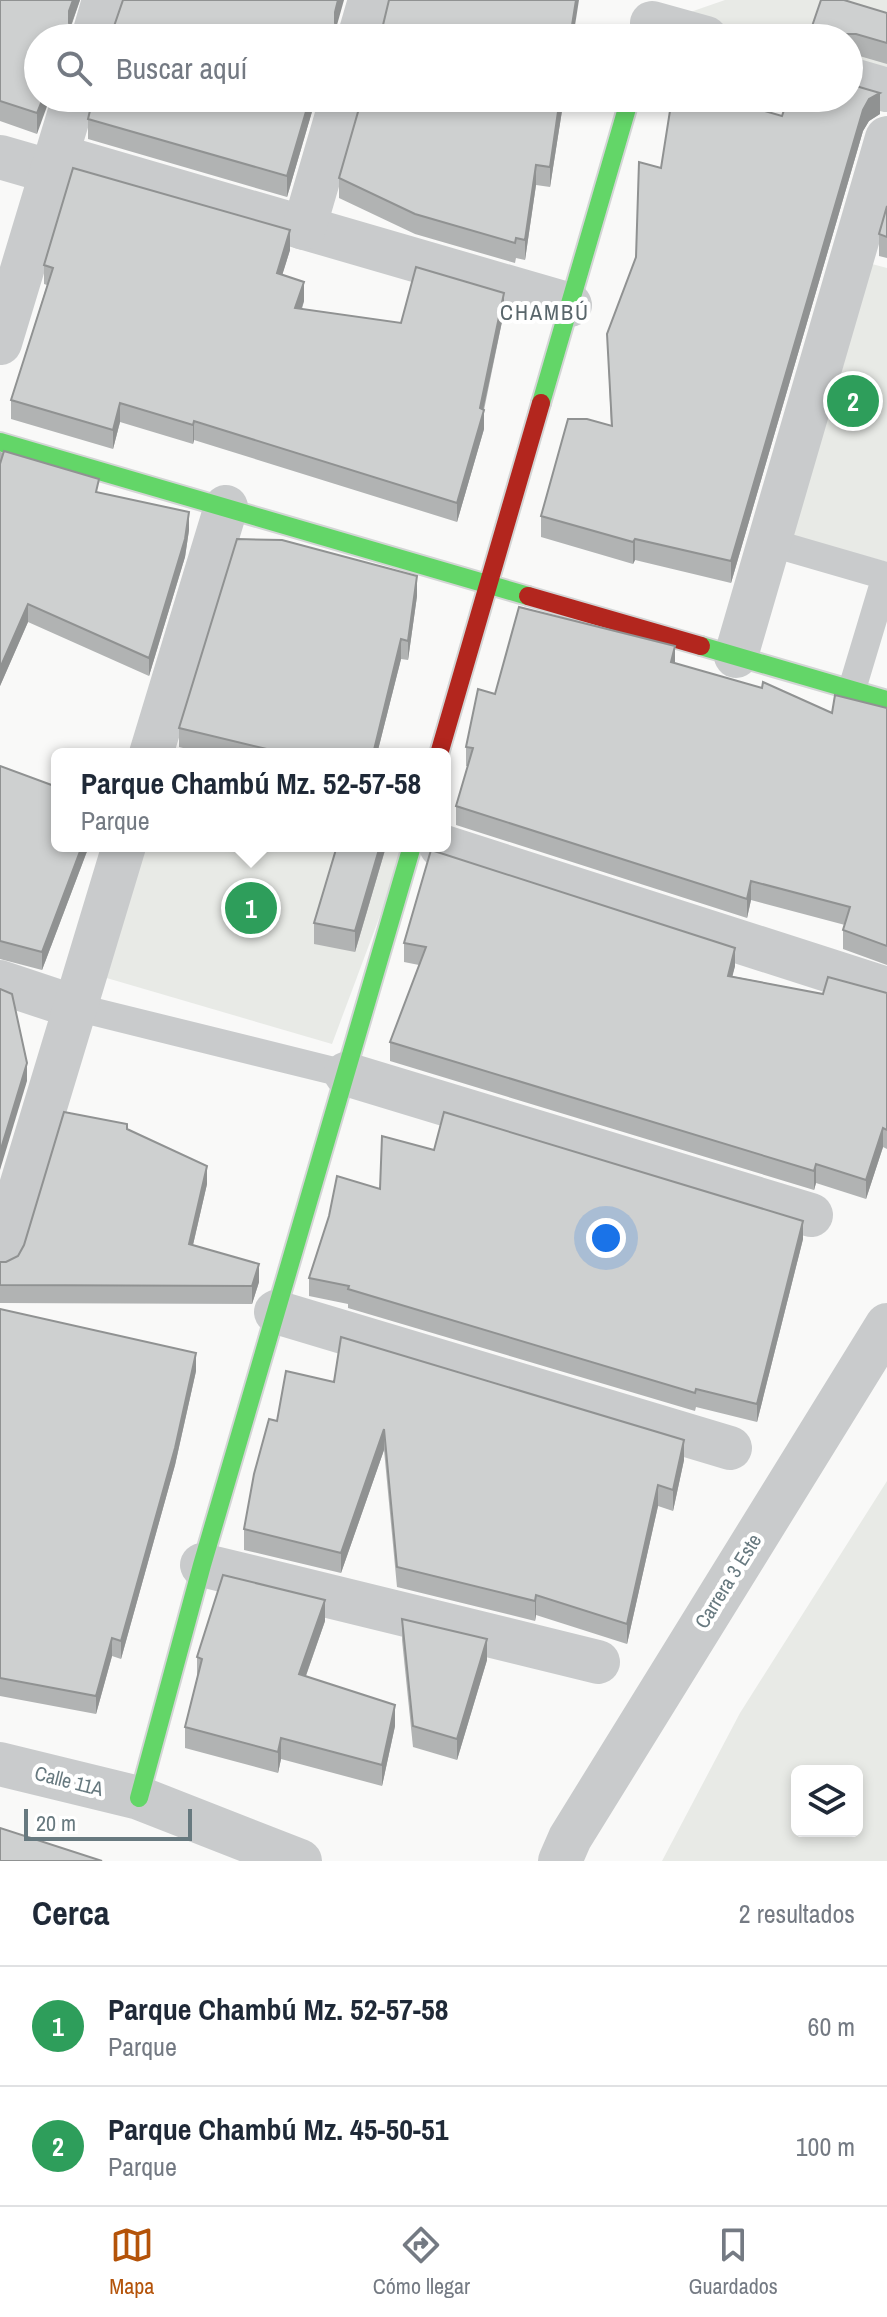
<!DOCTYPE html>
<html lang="es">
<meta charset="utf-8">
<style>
:root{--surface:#fff;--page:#f6f6f7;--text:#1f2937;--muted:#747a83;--line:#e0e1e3;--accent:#b45309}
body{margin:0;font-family:"Archivo Narrow",sans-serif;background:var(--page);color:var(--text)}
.controls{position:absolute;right:24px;bottom:24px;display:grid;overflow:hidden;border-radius:12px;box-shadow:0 4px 12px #0003}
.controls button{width:72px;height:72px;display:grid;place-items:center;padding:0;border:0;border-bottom:2px solid var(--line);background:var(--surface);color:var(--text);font:40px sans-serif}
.scale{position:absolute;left:24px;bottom:20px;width:168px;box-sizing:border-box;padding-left:8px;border:4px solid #67797f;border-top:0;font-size:22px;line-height:28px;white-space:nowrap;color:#67797f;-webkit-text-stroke:6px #fff;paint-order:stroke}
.you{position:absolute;left:606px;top:1238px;width:28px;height:28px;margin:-20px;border:6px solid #fff;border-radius:50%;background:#1a73e8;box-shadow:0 0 0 12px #1a73e833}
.badge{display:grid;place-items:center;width:52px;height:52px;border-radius:50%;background:var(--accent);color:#fff;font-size:26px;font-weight:700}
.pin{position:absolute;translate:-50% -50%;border:4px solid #fff;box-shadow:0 2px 8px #0006}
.popup{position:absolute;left:51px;top:748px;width:400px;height:104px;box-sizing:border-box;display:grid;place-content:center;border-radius:12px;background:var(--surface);filter:drop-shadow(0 2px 6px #0005);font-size:26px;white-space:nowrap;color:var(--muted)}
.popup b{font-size:30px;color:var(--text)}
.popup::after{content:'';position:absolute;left:50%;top:100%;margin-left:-16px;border:16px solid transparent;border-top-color:var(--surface)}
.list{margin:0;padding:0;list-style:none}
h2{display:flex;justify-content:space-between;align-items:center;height:104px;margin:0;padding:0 32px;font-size:34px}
h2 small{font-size:26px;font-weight:400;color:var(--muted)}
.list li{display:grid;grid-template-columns:52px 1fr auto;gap:24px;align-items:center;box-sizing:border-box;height:120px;padding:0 32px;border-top:2px solid var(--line)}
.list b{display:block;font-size:30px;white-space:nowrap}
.list p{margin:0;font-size:26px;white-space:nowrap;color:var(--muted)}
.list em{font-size:26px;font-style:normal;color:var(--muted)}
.icon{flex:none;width:44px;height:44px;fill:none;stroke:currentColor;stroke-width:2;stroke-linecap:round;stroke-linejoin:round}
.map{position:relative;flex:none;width:887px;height:1861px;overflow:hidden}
.search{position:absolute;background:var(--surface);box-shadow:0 4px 12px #0003;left:24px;right:24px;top:24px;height:88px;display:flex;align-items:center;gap:20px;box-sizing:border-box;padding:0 28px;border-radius:44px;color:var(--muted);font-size:30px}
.sheet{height:344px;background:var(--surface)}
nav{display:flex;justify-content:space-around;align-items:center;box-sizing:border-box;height:112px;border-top:2px solid var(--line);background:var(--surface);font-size:22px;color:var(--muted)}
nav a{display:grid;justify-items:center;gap:4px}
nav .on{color:var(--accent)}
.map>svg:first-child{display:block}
</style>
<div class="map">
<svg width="887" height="1861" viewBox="0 0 887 1861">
<rect width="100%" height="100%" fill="#f9f9f8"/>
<g fill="#e8eae6" fill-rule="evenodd">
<polygon points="725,0 887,0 887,78 849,67 849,38 744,38 673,18"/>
<polygon points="857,260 887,268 887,562 784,534"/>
<polygon points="134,846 406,846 332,1044 93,974"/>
<path d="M887 1481V1861H662L740 1713ZM797 1771H857V1831H797Z"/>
</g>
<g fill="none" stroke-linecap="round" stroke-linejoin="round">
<g stroke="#d3d5d5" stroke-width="22">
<g id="fast">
<polyline points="541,403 630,98"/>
<polyline points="0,442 528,596"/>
<polyline points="701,646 887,700"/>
<polyline points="139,1798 202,1565 412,846"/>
</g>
</g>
<g stroke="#d3d5d5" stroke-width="22">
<g id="jam">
<polyline points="528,596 701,646"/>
<polyline points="439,754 541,403"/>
</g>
</g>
<g stroke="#c9cbcc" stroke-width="28">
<polyline points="779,545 886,576 852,689"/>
<polyline points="75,1007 346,1074"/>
</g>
<g stroke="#c9cbcc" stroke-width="44">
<polyline points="652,23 706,38"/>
<polyline points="93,38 104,0"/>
<polyline points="359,38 370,0"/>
<polyline points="849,79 887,90"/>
<polyline points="57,156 570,305"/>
<polyline points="0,157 52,172"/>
<polyline points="304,228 342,98"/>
<polyline points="0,343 74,98"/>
<polyline points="736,656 887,138"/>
<polyline points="151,754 226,507"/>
<polyline points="441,846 887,989"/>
<polyline points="0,982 75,1007"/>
<polyline points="346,1074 811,1215"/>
<polyline points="0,1256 124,846"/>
<polyline points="276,1312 730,1448"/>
<polyline points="202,1565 598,1662"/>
<polyline points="0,1764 139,1798 300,1861"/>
<polyline points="560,1861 570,1838 887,1325"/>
</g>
<use href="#fast" stroke="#63d668" stroke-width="18"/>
<use href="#jam" stroke="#b3261e" stroke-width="18"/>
</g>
<g fill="#b1b3b3">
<polygon points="0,0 80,0 71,27 38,38 37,134 0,121"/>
<polygon points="887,13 887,64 856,55 849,55 849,38 808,38"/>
<polygon points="93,98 316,98 287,197 88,139 88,119"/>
<polygon points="362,98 564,98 550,187 536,185 525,260 516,258 515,263 415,234 339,198 339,178"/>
<polygon points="880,114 869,121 863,131 731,583 635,560 633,564 541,537 541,516 611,426 607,334 636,257 661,168 782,116"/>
<polygon points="887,206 887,258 879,256 879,234"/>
<polygon points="290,250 282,275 304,301 302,309 401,323 504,312 484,410 484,429 457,522 194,440 193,444 120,422 113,449 11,419 11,400 47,285 44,284 44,265"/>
<polygon points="0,451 3,454 189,530 185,557 149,676 28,622 0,686"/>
<polygon points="417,596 408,660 401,659 377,754 207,754 179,747 179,728"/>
<polygon points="675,664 832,713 887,708 887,965 843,949 843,930 845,925 751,900 747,918 456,825 456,806 468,766 466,766 466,747 495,694"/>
<polygon points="0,766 57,846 89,846 42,970 0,959"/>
<polygon points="385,846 385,850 355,952 314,944 314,923"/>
<polygon points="404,943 735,966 732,976 823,994 887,993 887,1149 883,1147 866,1199 816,1183 814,1190 390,1061 390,1042 419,965 404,962"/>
<polygon points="127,1129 207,1184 193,1245 259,1282 252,1304 0,1303 0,1262 6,1262 18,1256"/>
<polygon points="434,1150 803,1239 757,1422 696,1407 695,1411 348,1308 348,1304 309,1296 309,1278 380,1189"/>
<polygon points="0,1309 196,1371 175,1465 121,1659 112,1656 96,1714 0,1696"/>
<polygon points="277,1421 684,1460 673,1511 658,1506 627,1644 536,1615 535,1621 397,1587 384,1450 341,1573 244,1550 244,1529"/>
<polygon points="402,1619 487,1660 457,1760 413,1747 402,1640"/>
<polygon points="325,1621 306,1676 395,1726 382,1786 281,1759 278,1773 185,1748 185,1727 197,1678 197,1657"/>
</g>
<g fill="#909292">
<polygon points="73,0 80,0 69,31 69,11"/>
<polygon points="338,0 344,0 335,32 335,12"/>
<polygon points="576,0 579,0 573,38 570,38"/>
<polygon points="880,93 880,114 869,121 863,131 731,583 731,561 863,110 869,99"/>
<polygon points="43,98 50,98 37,134 37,113"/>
<polygon points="310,98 316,98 287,197 287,176"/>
<polygon points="560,98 564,98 550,187 550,167"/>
<polygon points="536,165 536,185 525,260 525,240"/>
<polygon points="290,230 290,250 277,292 277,273"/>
<polygon points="304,282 304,301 295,327 295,308"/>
<polygon points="504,293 504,312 481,420 484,410 484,429 457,522 457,503 480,408"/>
<polygon points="120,403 120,422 113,449 113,430"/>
<polygon points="194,421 194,440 193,444 193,425"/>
<polygon points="189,512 189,530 185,557 149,676 149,658"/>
<polygon points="635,539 635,560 633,564 633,542"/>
<polygon points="417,576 417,596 408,660 408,641"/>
<polygon points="28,604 28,622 0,686 0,668"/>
<polygon points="401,639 401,659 377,754 373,754"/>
<polygon points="675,646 675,664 671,662"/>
<polygon points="82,846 89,846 42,970 42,952"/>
<polygon points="380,846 385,846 385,850 355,952 355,931"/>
<polygon points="751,881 751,900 747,918 747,899"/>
<polygon points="735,948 735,966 728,994 728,976"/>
<polygon points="27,1063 27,1081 0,1170 0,1152"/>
<polygon points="883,1128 883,1147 866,1199 866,1180"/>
<polygon points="816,1164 816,1183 814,1190 814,1171"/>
<polygon points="207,1166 207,1184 189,1262 189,1244"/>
<polygon points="803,1221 803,1239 757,1422 757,1404"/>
<polygon points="259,1264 259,1282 252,1304 252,1286"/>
<polygon points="196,1353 196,1371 175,1465 121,1659 121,1641"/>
<polygon points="384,1429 384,1450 341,1573 341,1553"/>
<polygon points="684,1440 684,1460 673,1511 673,1490"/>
<polygon points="658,1485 658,1506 627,1644 627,1624"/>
<polygon points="536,1595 536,1615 535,1621 535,1601"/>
<polygon points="325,1600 325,1621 299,1695 299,1674"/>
<polygon points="112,1638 112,1656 96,1714 96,1696"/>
<polygon points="487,1639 487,1660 457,1760 457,1739"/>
<polygon points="395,1705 395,1726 382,1786 382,1765"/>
<polygon points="281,1738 281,1759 278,1773 278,1752"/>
</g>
<g fill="#ced0d0" stroke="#909292" stroke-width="2">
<polygon points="0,0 73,0 69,11 69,23 74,34 80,38 38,38 38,98 43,98 37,113 0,101"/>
<polygon points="123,0 338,0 335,12 335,23 340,34 346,38 106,38 111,35"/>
<polygon points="389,0 576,0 570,38 372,38 376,36 383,25"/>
<polygon points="821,0 844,0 887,13 887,43 856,34 842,34 835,38 808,38"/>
<polygon points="849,84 880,93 869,99 863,110 731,561 635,539 633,542 541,516 568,419 587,419 612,426 607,334 636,257 639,162 661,168 672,98 719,98 782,116 788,98 849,98"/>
<polygon points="93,98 310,98 287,176 88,119"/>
<polygon points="362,98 560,98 550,167 536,165 525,240 516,238 515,243 415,214 339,178"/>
<polygon points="73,168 290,230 277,273 304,282 295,308 401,323 416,267 504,293 480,408 484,410 457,503 194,421 193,425 120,403 113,430 11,400 53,268 44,265"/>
<polygon points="887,206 887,237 879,234"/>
<polygon points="4,451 99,479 96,492 189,512 185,539 149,658 28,604 0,668 0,464"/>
<polygon points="237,539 282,540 417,576 408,641 401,639 373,754 270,754 271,750 179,728"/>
<polygon points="519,607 675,646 671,662 762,688 763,682 832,713 835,695 887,708 887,946 843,930 850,907 751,881 747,899 456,806 473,748 466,747 478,689 495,694"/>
<polygon points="0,766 57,787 57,846 82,846 42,952 0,941"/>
<polygon points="337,846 380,846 355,931 314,923"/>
<polygon points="431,850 735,948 728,976 823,994 828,977 887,993 887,1130 883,1128 866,1180 816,1164 814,1171 390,1042 426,947 404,943"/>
<polygon points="0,989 12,994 27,1063 0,1152"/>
<polygon points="64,1112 127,1124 127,1129 207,1166 189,1244 259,1264 252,1286 0,1285 0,1262 6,1262 18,1256 24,1245"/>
<polygon points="444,1112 803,1221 757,1404 696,1389 695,1393 348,1289 349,1286 309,1278 329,1216 337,1176 380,1189 382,1136 434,1150"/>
<polygon points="0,1309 196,1353 175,1448 121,1641 112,1638 96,1696 0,1678"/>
<polygon points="341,1337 684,1440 673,1490 658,1485 627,1624 536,1595 535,1601 397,1567 384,1429 341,1553 244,1529 254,1474 269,1419 277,1421 286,1371 334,1382"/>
<polygon points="223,1575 325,1600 299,1674 395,1705 382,1765 281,1738 278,1752 185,1727 202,1659 197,1657"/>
<polygon points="402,1619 487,1639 457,1739 413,1726"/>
<polygon points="0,1828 102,1861 0,1861"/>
</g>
<g text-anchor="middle" stroke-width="8" stroke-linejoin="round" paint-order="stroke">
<g font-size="20" fill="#67797f" stroke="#fff">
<text transform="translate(728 1581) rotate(-58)" y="7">Carrera 3 Este</text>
<text transform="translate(69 1781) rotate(14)" y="7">Calle 11A</text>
</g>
<g font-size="22" letter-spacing="2" fill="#59666b" stroke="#fff">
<text x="545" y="320">CHAMBÚ</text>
</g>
</g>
</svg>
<div class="controls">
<button><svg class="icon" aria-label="layers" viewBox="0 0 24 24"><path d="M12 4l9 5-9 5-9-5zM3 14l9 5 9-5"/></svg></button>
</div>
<div class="scale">20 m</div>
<div class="you"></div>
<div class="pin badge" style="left:251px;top:908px;background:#2e9e5b">1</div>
<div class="popup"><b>Parque Chambú Mz. 52-57-58</b>Parque</div>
<div class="pin badge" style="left:853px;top:401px;background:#2e9e5b">2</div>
<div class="search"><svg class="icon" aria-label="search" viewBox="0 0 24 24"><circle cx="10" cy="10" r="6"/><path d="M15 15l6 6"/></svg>Buscar aquí</div>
</div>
<section class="sheet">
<h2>Cerca<small>2 resultados</small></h2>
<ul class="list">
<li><span class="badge" style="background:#2e9e5b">1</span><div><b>Parque Chambú Mz. 52-57-58</b><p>Parque</p></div><em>60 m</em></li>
<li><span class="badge" style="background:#2e9e5b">2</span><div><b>Parque Chambú Mz. 45-50-51</b><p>Parque</p></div><em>100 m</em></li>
</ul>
</section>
<nav>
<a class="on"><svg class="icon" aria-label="map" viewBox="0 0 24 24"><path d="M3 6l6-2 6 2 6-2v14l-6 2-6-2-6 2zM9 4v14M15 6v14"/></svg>Mapa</a>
<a><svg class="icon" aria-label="directions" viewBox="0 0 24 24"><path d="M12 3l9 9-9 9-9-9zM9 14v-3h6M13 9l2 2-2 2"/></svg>Cómo llegar</a>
<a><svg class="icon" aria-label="saved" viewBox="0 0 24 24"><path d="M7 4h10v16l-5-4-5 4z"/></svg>Guardados</a>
</nav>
